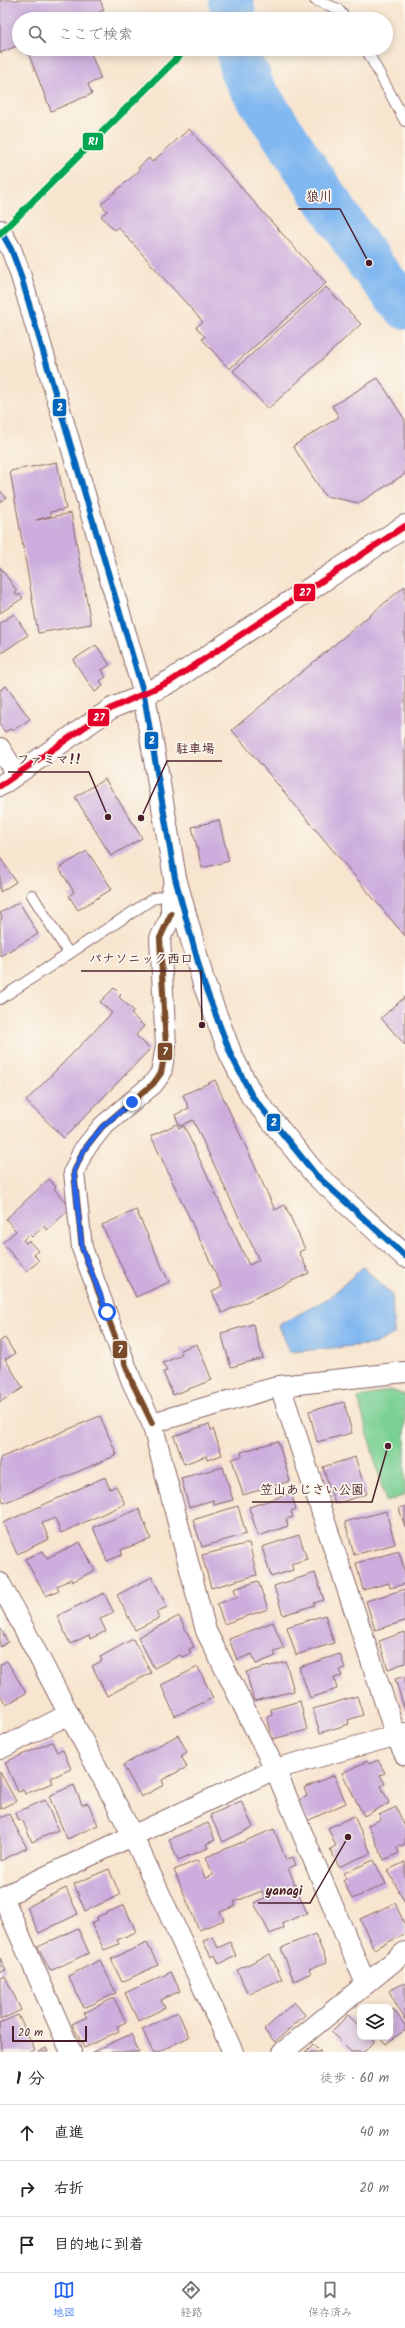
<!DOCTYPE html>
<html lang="ja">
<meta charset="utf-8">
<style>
:root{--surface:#fff;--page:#f2f2f2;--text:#222;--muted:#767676;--line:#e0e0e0;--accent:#2563eb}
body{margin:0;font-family:Kalam,"Klee One",sans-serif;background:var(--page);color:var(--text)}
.controls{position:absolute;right:12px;bottom:12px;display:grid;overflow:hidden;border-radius:8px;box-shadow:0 2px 10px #0003}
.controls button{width:36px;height:36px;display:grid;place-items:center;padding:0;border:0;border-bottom:1px solid var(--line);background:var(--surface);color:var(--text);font:20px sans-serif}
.scale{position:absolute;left:12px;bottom:10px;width:75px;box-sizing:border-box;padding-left:4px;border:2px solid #4a1f2b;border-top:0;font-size:11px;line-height:14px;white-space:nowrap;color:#4a1f2b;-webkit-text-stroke:3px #fbf7ec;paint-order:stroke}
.stop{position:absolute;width:12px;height:12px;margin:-9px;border:3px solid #2563eb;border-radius:50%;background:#fff}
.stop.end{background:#2563eb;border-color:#fff;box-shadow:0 1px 4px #0008}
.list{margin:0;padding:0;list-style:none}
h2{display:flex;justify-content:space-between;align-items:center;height:52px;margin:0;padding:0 16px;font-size:17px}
h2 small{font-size:13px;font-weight:400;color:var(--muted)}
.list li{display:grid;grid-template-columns:26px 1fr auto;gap:12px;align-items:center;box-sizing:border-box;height:56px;padding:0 16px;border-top:1px solid var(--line)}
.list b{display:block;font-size:15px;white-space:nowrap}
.list em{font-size:13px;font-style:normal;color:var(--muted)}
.icon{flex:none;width:22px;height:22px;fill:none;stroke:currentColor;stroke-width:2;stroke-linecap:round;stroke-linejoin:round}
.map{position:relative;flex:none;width:405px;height:2052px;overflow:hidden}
.search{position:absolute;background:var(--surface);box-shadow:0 2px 10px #0003;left:12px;right:12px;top:12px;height:44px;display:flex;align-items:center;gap:10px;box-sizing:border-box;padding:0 14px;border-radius:22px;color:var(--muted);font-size:15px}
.sheet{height:220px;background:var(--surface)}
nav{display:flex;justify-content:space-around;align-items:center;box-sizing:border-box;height:56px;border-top:1px solid var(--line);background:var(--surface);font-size:11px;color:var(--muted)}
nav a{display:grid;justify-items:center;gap:2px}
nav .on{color:var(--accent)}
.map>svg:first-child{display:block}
</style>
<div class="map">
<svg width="405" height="2052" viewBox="0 0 405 2052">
<rect width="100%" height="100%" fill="#fbf7ec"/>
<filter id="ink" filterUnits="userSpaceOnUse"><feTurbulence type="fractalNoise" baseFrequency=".025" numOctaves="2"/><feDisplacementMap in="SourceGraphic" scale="8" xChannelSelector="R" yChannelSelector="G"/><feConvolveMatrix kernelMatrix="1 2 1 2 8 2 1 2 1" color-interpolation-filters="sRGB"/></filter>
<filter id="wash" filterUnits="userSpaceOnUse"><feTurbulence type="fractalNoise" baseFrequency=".012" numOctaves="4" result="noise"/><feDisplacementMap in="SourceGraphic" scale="16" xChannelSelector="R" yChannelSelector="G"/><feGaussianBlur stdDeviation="0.9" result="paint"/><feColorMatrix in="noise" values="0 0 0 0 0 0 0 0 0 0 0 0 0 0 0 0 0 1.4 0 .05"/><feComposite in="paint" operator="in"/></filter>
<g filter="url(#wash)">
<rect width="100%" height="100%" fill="#f7e5cf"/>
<polygon fill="#7ad094" stroke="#627860" points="390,1390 405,1395 405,1495 386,1502 358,1398"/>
<polygon fill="#81b8f0" stroke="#666c8e" points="363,1267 392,1295 394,1334 374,1344 289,1352 279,1325 329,1298"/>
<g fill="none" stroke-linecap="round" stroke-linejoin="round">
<g stroke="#81b8f0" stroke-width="45">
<polyline points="231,0 234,19"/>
<polyline points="239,49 242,71 249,78 249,83 369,263 405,307"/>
</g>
</g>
<g id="blocks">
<g fill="#ccaddd">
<polygon points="0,0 100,0 104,10 83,19 19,19 19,45 0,53"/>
<polygon points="30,49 89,49 101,79 88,84 92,94 51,111 27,50"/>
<polygon points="189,129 326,283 229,369 202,339 205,337 196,327 203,322 118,227 114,230 101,216 107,211 101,204 140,170 138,168 149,158 152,162"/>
<polygon points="326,287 361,324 268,409 233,371"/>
<polygon points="378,378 405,420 405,474 359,503 325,496 293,446 339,417 332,406"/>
<polygon points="57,462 66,509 50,512 51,516 36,520 71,513 91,624 38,633 10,471"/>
<polygon points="0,490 6,498 0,502"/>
<polygon points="0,567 17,591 15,593 17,596 20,594 23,598 0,613"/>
<polygon points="405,586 405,936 232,730"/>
<polygon points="14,614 28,635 0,654 0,623"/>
<polygon points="96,645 110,665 102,670 106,677 100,681 103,686 95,692 73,660"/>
<polygon points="6,686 30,719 12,731 10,729 5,732 0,725 0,690"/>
<polygon points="105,779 142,838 111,856 75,797"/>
<polygon points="219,820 229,861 202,868 192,827"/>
<polygon points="87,851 112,889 78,910 69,896 74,892 59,868"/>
<polygon points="0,857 16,882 0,892"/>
<polygon points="19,902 38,934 0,956 0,920 2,919 0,913"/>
<polygon points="114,988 121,995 119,997 134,1011 131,1014 144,1026 136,1035 150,1049 64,1138 26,1101 112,1013 100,1002"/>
<polygon points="405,997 405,1045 381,1018"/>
<polygon points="215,1080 275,1210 285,1205 305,1249 299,1252 309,1273 222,1313 212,1292 222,1287 151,1136 177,1124 179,1128 184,1126 249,1265 259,1260 193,1120 180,1126 175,1115 189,1108 183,1095"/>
<polygon points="49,1179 56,1187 54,1189 71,1208 47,1230 44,1226 32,1237 29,1234 23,1240 26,1243 29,1241 38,1251 34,1254 39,1261 27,1271 2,1243 16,1231 6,1219"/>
<polygon points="136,1210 169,1282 136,1297 102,1225"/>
<polygon points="253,1324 263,1358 231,1367 221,1333"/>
<polygon points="5,1338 15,1354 5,1359 23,1388 0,1402 0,1341"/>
<polygon points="197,1344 212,1380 173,1395 163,1372 167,1371 163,1363 182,1355 180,1350"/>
<polygon points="344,1402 352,1433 317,1442 309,1411"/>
<polygon points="100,1416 117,1455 4,1503 0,1494 0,1458"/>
<polygon points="209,1424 211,1430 213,1429 222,1455 207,1460 206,1456 184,1464 174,1436"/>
<polygon points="278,1441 290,1481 243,1495 232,1459 242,1456 241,1452"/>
<polygon points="355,1457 367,1494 335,1504 323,1467"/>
<polygon points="223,1467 233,1500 214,1505 213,1500 189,1507 181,1478"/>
<polygon points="105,1477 110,1489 116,1486 125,1504 61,1533 55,1518 42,1523 49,1539 17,1554 3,1523"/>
<polygon points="291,1493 296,1509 291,1511 293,1517 286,1519 288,1526 258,1536 249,1507"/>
<polygon points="238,1506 246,1534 202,1547 193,1520"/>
<polygon points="405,1506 405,1527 399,1508"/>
<polygon points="139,1509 151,1539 121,1550 122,1555 107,1561 93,1527"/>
<polygon points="386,1511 395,1544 354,1555 345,1522"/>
<polygon points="299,1535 307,1559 291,1564 293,1570 271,1577 262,1547"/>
<polygon points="80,1542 95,1570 72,1582 71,1579 57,1586 59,1590 46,1596 25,1559 43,1551 47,1558"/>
<polygon points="249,1543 257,1575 211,1588 202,1555"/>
<polygon points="399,1551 405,1573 405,1584 390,1588 389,1583 363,1590 356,1563"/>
<polygon points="315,1573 324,1600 314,1603 315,1605 283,1615 274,1586"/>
<polygon points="152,1577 167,1607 156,1612 159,1618 135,1630 117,1595"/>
<polygon points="258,1581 268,1609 224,1624 217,1604 237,1597 234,1589"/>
<polygon points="405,1589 405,1621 375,1630 366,1601"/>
<polygon points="104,1593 114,1613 100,1619 106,1631 90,1639 89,1635 70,1644 57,1616"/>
<polygon points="325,1615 334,1643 296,1655 287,1627"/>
<polygon points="179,1616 194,1647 189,1649 191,1653 182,1657 180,1655 154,1668 138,1637"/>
<polygon points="273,1622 284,1649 274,1652 276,1656 256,1664 252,1654 237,1660 229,1639"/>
<polygon points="0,1628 8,1642 0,1647"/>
<polygon points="405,1632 405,1663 388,1669 379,1641"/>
<polygon points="133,1639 151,1673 107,1696 92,1666 102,1661 100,1657"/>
<polygon points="340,1654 345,1668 340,1670 342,1676 334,1678 337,1689 310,1698 299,1667"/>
<polygon points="7,1661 26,1693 6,1705 0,1694 0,1665"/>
<polygon points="286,1662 294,1691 254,1701 246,1672"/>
<polygon points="198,1667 213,1698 175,1716 161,1685"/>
<polygon points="405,1676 405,1710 395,1679"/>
<polygon points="357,1696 363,1715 348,1720 349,1724 320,1733 313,1709"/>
<polygon points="300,1701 307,1730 273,1739 267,1716 272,1714 271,1709"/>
<polygon points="178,1735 187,1752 181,1756 187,1767 162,1780 164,1785 141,1797 123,1765"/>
<polygon points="52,1742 57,1752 63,1750 71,1769 51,1778 53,1783 25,1794 23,1790 18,1792 5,1762"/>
<polygon points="378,1760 385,1773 380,1775 385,1784 381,1786 389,1803 364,1816 342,1773 367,1761 369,1764"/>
<polygon points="0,1772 16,1801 0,1809"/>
<polygon points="334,1775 346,1803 307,1821 298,1801 307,1796 304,1788"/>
<polygon points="74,1785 82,1805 88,1803 98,1825 67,1839 49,1796"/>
<polygon points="45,1800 58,1830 32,1842 22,1819 18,1821 15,1813"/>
<polygon points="241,1801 253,1827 223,1842 210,1815"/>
<polygon points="396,1807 405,1827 405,1844 397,1847 399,1853 384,1860 368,1825 381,1819 379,1815"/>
<polygon points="9,1814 27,1848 0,1861 0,1818"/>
<polygon points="354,1816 371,1853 339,1867 330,1849 336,1846 328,1828"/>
<polygon points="208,1823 215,1840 206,1844 208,1848 178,1860 169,1839"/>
<polygon points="274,1829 286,1860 293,1857 296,1865 288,1868 307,1913 283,1923 284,1928 270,1934 254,1903 265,1899 262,1891 234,1902 236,1906 220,1912 224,1920 199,1930 174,1870 198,1860 205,1878 213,1875 206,1857"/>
<polygon points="374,1860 386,1884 352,1899 343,1880 346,1878 344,1873"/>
<polygon points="405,1862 405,1903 388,1870"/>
<polygon points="109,1869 120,1895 85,1911 74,1884"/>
<polygon points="66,1888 78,1914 39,1933 27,1907"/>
<polygon points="395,1903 405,1925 405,1934 374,1949 360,1919"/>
<polygon points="124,1905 136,1932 117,1940 119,1944 104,1950 91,1923 98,1920 97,1917"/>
<polygon points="78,1928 89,1953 50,1971 38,1947"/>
<polygon points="315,1934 327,1962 309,1969 311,1973 294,1981 281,1948"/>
<polygon points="213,1937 218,1948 230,1942 236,1956 219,1964 215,1955 211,1957 203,1941"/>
<polygon points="147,1943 158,1965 122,1982 111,1959"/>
<polygon points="270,1954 282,1979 248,1994 237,1970"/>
<polygon points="0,1958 6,1970 0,1972"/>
<polygon points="100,1960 116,1993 84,2008 68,1976"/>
<polygon points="171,1972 180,1991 161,2000 165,2008 138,2021 125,1993"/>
<polygon points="5,1976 21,2010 0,2020 0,1978"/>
<polygon points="404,1983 405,1985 405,2020 389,1991"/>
<polygon points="114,1998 126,2022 117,2026 119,2031 84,2048 72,2024 87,2017 84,2013"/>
<polygon points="294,2002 305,2015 275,2042 264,2030"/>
<polygon points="393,2009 405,2025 405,2030 386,2044 380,2037 390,2037 390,2011"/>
<polygon points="178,2012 189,2037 158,2052 153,2052 142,2029"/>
<polygon points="18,2015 35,2050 31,2052 1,2052 0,2023"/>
<polygon points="348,2015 360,2027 360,2037 370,2037 374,2042 364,2052 351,2052 331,2032"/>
<polygon points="131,2034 139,2052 92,2052"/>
<polygon points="313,2044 321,2052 305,2052"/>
<polygon points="46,2048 48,2052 38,2052"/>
</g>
</g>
</g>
<g filter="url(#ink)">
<use href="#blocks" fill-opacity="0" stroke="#876464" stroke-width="1"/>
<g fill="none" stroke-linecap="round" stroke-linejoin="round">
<g stroke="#876464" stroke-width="12">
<g id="service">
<polyline points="315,0 338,9 346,19"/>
<polyline points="366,49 405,121"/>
<polyline points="32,895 69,954"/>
<polyline points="0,999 154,898 171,894"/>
</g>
</g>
<g stroke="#876464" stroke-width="22">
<g id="minor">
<polyline points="0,230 11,249 20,273 144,695 112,708 0,786"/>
<polyline points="0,748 16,774"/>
<polyline points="280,1386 396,1736 405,1755"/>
<polyline points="152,1423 132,1382 82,1248 74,1172 83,1151 102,1127 153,1084 161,1073 166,1046 160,938 171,917 171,894 175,878"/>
<polyline points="0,1583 133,1836 233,2052"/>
<polyline points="0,1749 69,1714"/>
<polyline points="3,1897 71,2052"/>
<polyline points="0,1898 275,1769 405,1733"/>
<polyline points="366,1984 275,1769 206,1631 152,1423 280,1386 405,1372"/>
<polyline points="283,2052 405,1952"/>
</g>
</g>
<g stroke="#876464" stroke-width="24">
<polyline id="primary" points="405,526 171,681 144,695 175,878 204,984 231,1055 252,1096 316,1175 405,1256"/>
</g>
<use href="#service" stroke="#fff" stroke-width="10"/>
<use href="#minor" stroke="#fff" stroke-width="20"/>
<use href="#primary" stroke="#fff" stroke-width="22"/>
<g stroke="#fbf7ec" stroke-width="9">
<polyline id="bus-1" points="0,230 11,249 20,273 144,695 175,878 204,984 231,1055 252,1096 316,1175 405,1256"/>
</g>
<g stroke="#fbf7ec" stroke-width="9">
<polyline id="bus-2" points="0,786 112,708 171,681 405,526"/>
</g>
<g stroke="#fbf7ec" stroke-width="9">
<polyline id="bus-3" points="152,1423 132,1382 82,1248 74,1172 83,1151 102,1127 153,1084 161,1073 166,1046 160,938 171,914"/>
</g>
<use href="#bus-1" stroke="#0065bd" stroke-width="6"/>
<use href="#bus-2" stroke="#e4002b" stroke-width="6"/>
<use href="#bus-3" stroke="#7a4b2a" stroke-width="6"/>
<g stroke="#fbf7ec" stroke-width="10">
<polyline id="rail-1" points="0,234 186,49"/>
</g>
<use href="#rail-1" stroke="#00a651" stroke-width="7"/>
</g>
</g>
<g fill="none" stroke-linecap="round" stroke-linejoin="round" filter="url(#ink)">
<polyline stroke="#2563eb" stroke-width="5" points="107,1312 82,1248 74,1172 83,1151 102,1127 132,1102"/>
</g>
<path fill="none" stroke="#4a1f2b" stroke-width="1.5" d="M369 263L340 209H298M141 818L167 761H222M108 817L89 772H8M202 1025L201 971H81M388 1446L372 1502H252M348 1837L310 1903H258"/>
<g fill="#4a1f2b" stroke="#fbf7ec" stroke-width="1.5">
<circle cx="369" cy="263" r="4"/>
<circle cx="141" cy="818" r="4"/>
<circle cx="108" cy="817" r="4"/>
<circle cx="202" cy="1025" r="4"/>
<circle cx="388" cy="1446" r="4"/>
<circle cx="348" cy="1837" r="4"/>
</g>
<g font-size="13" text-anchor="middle" font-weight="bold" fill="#4a1f2b" stroke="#fbf7ec" stroke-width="3.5" stroke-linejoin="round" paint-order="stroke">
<text x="319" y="201">狼川</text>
<text x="195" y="753">駐車場</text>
<text x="49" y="764">ファミマ!!</text>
<text x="141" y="963">パナソニック西口</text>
<text x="312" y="1494">笠山あじさい公園</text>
<text x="284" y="1895">yanagi</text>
</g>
<g stroke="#fbf7ec" stroke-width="1.5">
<rect x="82" y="132" width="22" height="19" rx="4" fill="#00a651"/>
<rect x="52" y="398" width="15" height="19" rx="4" fill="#0065bd"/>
<rect x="293" y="583" width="23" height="19" rx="4" fill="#e4002b"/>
<rect x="87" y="708" width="23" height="19" rx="4" fill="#e4002b"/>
<rect x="144" y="731" width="15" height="19" rx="4" fill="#0065bd"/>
<rect x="157" y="1042" width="16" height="19" rx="4" fill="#7a4b2a"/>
<rect x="266" y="1113" width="15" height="19" rx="4" fill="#0065bd"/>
<rect x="112" y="1340" width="16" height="19" rx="4" fill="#7a4b2a"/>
</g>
<g font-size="11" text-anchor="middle" font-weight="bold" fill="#fff">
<text x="93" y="145">R1</text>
<text x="60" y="411">2</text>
<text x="305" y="596">27</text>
<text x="99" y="721">27</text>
<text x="152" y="744">2</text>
<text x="165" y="1055">7</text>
<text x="274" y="1126">2</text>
<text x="120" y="1353">7</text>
</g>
</svg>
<div class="controls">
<button><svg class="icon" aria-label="layers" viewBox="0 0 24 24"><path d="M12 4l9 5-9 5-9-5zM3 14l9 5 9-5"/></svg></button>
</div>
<div class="scale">20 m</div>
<div class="stop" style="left:107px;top:1312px"></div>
<div class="stop end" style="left:132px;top:1102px"></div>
<div class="search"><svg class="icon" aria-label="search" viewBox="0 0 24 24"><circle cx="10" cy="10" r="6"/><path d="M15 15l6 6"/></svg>ここで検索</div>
</div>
<section class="sheet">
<h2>1 分<small>徒歩 · 60 m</small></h2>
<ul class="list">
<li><svg class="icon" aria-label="ahead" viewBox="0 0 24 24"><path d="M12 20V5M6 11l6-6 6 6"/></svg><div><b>直進</b></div><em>40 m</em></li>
<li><svg class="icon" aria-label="right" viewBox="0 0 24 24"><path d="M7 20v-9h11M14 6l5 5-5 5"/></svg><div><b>右折</b></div><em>20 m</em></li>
<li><svg class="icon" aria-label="arrive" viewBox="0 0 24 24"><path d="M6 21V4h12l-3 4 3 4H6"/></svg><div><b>目的地に到着</b></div></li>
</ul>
</section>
<nav>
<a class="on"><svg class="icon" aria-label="map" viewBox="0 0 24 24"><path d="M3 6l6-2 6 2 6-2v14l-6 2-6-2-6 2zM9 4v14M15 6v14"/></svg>地図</a>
<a><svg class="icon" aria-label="directions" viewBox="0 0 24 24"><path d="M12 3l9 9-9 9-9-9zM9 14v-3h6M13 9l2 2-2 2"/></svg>経路</a>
<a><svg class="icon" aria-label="saved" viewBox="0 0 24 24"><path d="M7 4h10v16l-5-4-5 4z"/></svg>保存済み</a>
</nav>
